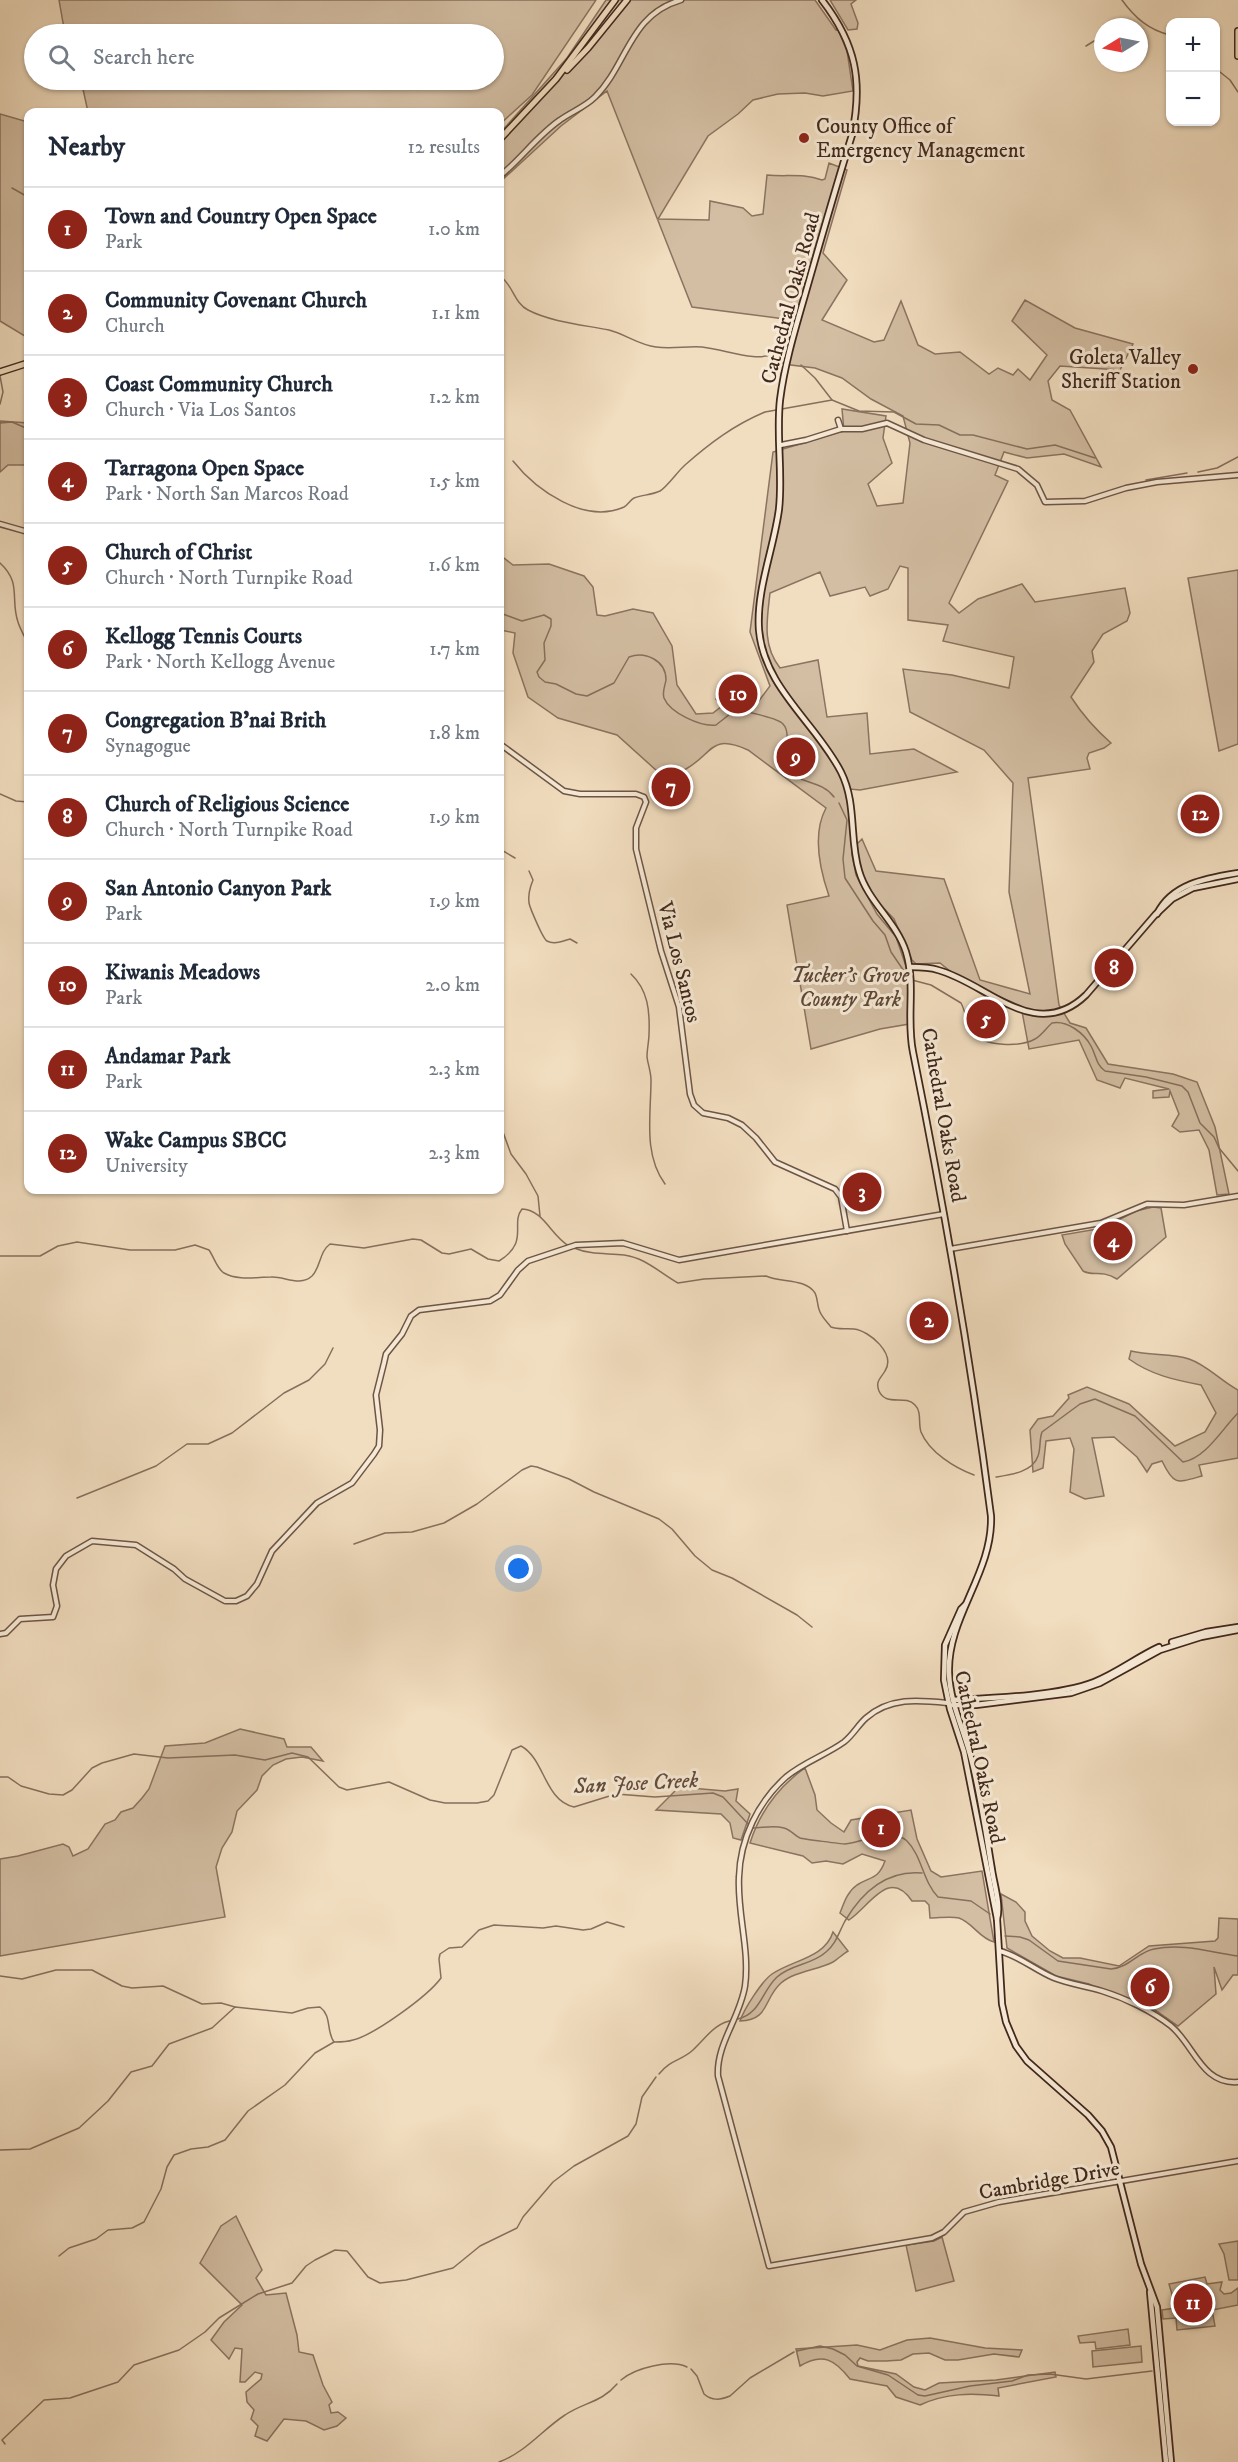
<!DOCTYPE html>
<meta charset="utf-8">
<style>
:root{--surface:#fff;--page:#f6f6f7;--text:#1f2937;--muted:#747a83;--line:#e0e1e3;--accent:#8f2418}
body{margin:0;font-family:"IM FELL DW Pica",serif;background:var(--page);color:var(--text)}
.controls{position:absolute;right:18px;top:18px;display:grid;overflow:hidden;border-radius:12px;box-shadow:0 2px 4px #0004}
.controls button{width:54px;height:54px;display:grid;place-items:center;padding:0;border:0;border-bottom:2px solid var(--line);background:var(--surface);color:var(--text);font:30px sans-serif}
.compass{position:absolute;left:1094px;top:18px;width:54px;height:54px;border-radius:50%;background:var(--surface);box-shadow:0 2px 4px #0004;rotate:260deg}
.you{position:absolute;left:519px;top:1569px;width:21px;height:21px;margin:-15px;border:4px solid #fff;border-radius:50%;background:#1a73e8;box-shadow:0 0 0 9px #1a73e833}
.badge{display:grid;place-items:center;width:39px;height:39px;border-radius:50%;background:var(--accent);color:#fff;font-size:20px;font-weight:700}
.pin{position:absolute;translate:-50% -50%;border:3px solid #fff;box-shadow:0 2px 6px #0006}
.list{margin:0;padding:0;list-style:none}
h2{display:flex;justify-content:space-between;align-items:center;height:78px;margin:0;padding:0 24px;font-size:26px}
h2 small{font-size:20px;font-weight:400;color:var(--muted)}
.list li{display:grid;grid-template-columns:39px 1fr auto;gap:18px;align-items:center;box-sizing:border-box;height:84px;padding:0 24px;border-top:2px solid var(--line)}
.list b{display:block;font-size:22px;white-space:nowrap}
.list p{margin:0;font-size:20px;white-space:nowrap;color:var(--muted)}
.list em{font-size:20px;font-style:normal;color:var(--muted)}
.icon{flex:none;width:33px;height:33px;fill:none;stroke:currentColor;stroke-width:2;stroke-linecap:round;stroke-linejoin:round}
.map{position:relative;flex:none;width:1238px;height:2462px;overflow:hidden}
.search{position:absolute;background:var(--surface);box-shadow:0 2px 4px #0004;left:24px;top:24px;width:480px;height:66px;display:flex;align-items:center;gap:15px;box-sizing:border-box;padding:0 21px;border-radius:33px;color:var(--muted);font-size:22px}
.panel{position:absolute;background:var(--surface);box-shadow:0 2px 4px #0004;left:24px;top:108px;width:480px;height:1086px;border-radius:12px}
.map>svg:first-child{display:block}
</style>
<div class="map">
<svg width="1238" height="2462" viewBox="0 0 1238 2462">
<rect width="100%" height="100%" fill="#f1ddbf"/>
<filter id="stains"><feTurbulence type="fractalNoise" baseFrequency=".00333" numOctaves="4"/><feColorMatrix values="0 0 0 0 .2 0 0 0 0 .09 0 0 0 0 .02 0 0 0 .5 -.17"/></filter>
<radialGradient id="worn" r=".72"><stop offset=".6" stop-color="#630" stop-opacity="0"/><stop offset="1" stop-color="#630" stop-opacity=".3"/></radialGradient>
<g fill="#d3bea3" stroke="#8a7360" stroke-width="1.5">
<polygon points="59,0 596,0 532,95 500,124 500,112 88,112 81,80 494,80 494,34 65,34"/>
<path d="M606 0H815L836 30 838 29 847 51 853 91 823 96 805 93 778 94 753 100 738 114 708 136 658 219 709 220 710 201 743 208 752 216 763 214 767 175C786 177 803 173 822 180L825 179 829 163 847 170 823 253 847 280 822 320 874 342 884 340 901 301 918 345 935 354 960 352 989 374 998 368 1013 375 1018 369 1030 380 1047 355 1012 321 1025 300 1075 328 1133 344 1120 370 1060 366 1048 381 1052 400 1070 410 1101 467 1064 454 1027 458 1004 452 995 475 1008 481 949 603 959 613 978 599 1022 584 1035 602 1125 588 1130 613 1127 621 1103 634 1092 651 1094 662 1071 697C1082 714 1095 729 1111 743L1104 748 1089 753 1087 758 1090 769 1028 778 1059 1005 1070 1023 1086 1028 1108 1064 1173 1074 1197 1082 1215 1127 1229 1194 1217 1195 1209 1150 1199 1130 1180 1132 1172 1126 1179 1114 1170 1091 1169 1097 1153 1098V1091L1169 1089 1125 1078 1120 1088 1097 1080 1079 1040 1029 1049 1021 1006 961 980 940 963 916 964 912 960 894 919 868 892 854 847 862 839 876 871 944 879 980 980 1030 994 1009 892 1013 783 984 750 910 712 903 669 952 675 1009 688 1014 657 943 641 948 625 908 620V568L900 566 888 589 870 596 865 587 830 596 820 572 770 593C767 620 762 645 780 668L818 660 827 717 867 713 870 754 914 749 957 772 860 790 850 789 853 802 850 810 852 855 856 875 877 914 896 937 910 978 909 1024 880 1029 811 1049 787 905 829 896C820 870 812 834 826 808L748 750C710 733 714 753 686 769 679 773 665 771 657 771L617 735 558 718 528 697 513 653 515 633 500 630V555L513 565 549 564 584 576 593 587 597 615 605 616 633 609 653 613 672 646 677 685 696 714 713 713 722 706 716 699 730 686 739 687 740 685 752 689 753 701 758 702 770 686 750 632 773 452 844 431 842 409 886 416 883 438 892 463 868 484 877 506 903 503 910 443 903 416 871 399 842 378 815 368 783 364 792 320 692 307 607 91 561 126 500 182V133L567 58Z"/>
<polygon points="830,0 856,0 851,4 858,23 857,29 848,30"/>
<polygon points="0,114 28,122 28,338 0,321"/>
<polygon points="0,421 28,423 28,465 8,465 0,472"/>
<polygon points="1238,570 1238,744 1219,751 1188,578"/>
<path d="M1153 1207 1161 1208 1166 1237 1117 1279C1100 1269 1094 1277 1083 1271L1065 1244 1062 1235 1103 1228 1136 1211Z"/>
<path d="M1131 1351C1150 1356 1172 1353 1189 1359 1207 1365 1221 1381 1238 1390V1458L1199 1465 1202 1476C1177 1483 1174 1486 1162 1461L1152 1464 1147 1472 1137 1457 1114 1437 1092 1438 1104 1496 1085 1499 1070 1492 1074 1449 1070 1438 1046 1441 1043 1468 1033 1472 1030 1430 1038 1419 1053 1416 1069 1398 1068 1395 1087 1387 1129 1404 1175 1446 1205 1432 1216 1413 1201 1385C1175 1380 1151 1375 1129 1359Z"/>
<polygon points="240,1729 284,1739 287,1747 311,1747 323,1761 302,1757 286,1759 273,1765 262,1776 257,1790 237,1811 232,1832 222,1848 216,1867 225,1917 0,1956 0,1859 18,1856 63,1844 69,1847 73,1856 88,1849 105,1824 115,1820 121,1812 133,1808 142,1798 149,1789 165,1746 205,1743"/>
<path d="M805 1768 815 1795 817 1810 831 1823 844 1832 851 1820 911 1810 917 1839 931 1871 941 1877 982 1871 994 1942C979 1938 973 1923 959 1918 951 1916 939 1918 930 1918L929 1905 925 1901H912C889 1867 870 1906 849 1920L840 1913C844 1903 847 1892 857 1885 871 1876 878 1880 885 1861L862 1854 843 1864 826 1861 812 1863 803 1856 750 1843C760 1812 778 1787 805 1768Z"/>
<polygon points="679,1787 725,1791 738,1789 736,1801 750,1814 741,1840 733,1838 730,1823 721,1814 656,1810"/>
<polygon points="1001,1894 1016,1902 1025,1912 1025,1921 1032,1936 1050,1951 1063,1958 1080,1958 1119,1966 1149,1946 1215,1941 1218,1938 1219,1918 1238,1919 1238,1975 1233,1975 1222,1990 1214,1967 1216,1994 1178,2026 1155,2010 1103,1991 1089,1984 1056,1976 1007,1948"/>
<path d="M833 1932 848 1951C843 1954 838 1959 833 1962 818 1970 795 1971 781 1983 763 1999 770 2020 740 2021 744 2009 762 1981 772 1974 792 1960 825 1958 833 1932Z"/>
<polygon points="236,2216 262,2270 256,2278 266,2295 286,2293 297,2335 299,2352 313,2355 323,2385 332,2402 329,2405 331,2413 338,2412 346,2418 337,2426 324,2430 306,2421 284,2419 267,2441 255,2436 258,2426 251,2419 254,2410 247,2402 246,2392 261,2379 262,2374 255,2372 245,2382 240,2382 242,2349 235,2348 229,2359 211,2340 224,2322 242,2305 200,2263 221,2226"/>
<polygon points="942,2237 954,2281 916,2291 906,2245 934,2241"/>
<polygon points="1238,2241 1238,2280 1229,2280 1224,2254 1219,2244"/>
<polygon points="1205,2277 1207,2284 1222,2282 1220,2290 1224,2294 1231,2293 1238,2288 1238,2305 1212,2310 1215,2326 1177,2330 1176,2318 1163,2319 1162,2310 1176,2308 1169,2284"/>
<polygon points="1128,2329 1130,2345 1096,2349 1095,2342 1080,2343 1078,2336"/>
<path d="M930 2338 985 2348 1022 2350 1019 2357 994 2354 958 2360H945L929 2353 913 2354 901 2360 886 2361H868L860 2358 857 2362 858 2366 896 2374 914 2387 925 2390 939 2383 996 2380 1055 2372 1056 2377 998 2388 999 2396C971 2393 946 2393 920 2405L896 2397 887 2386 850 2379C835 2360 823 2352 800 2366L796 2349 857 2345 880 2350 907 2340Z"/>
<polygon points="1141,2346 1142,2362 1093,2367 1092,2351"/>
</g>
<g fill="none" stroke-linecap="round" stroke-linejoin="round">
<g stroke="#876f5d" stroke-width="1.5">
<path d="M1122 0C1135 18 1149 30 1170 35"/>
<polyline points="1086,46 1094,41 1103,40"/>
<polyline points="1220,72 1230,80 1238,92"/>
<polyline points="12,188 28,197"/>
<path d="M500 276C513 285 514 303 528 310 551 322 584 325 609 330 625 334 639 345 656 347 672 349 687 346 702 347 729 350 753 363 779 353"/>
<polyline points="801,365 815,378 832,400 859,411 894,412 916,424 939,425 960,435 973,435 1027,449 1055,445 1095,458"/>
<polyline points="0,376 3,392 0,404"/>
<polyline points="0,423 12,422 28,429"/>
<path d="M513 461C536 490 585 525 624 507 628 505 630 500 634 498 641 495 652 495 660 491 667 487 678 471 685 465 710 443 734 425 765 412L832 400"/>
<polyline points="1198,472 1217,468 1238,457"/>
<polyline points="1146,480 1187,473"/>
<path d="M0 563C22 583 10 599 18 622 20 629 25 637 28 644"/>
<path d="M500 613 522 621 544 615 551 619V626L544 643 545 660 537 672 539 677 545 682 556 684 576 694 587 696 614 683 629 657C645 651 666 660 666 680 665 686 662 692 664 698 670 713 701 727 716 725L735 710C744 711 779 718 783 724 795 737 775 760 790 773 803 784 822 781 834 797"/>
<polyline points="0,794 16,801 28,802"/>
<polyline points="839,803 847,820 843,859 845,878 873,921 885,935 891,952 908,977"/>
<polyline points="500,849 515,858"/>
<path d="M529 871 533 880C530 887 528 895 529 903 530 908 543 939 547 941 554 945 563 941 570 939L577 943"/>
<path d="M631 974C648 990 650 1011 649 1034 649 1041 647 1049 647 1057 648 1065 651 1072 651 1080 651 1115 643 1154 665 1184"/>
<path d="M912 980 931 985 961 1003C966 1012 966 1024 973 1033 984 1047 1021 1047 1035 1039 1042 1035 1046 1028 1052 1023 1067 1020 1084 1033 1091 1046 1096 1055 1096 1065 1105 1071L1146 1077 1182 1086 1188 1092 1200 1123 1214 1137 1219 1148 1238 1171"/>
<polyline points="500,1124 511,1154 526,1174 538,1196 540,1216"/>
<path d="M574 1248C591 1255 606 1253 624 1255 646 1258 660 1273 678 1283L704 1279 766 1276C781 1283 805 1278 815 1293 818 1299 817 1306 820 1312 822 1317 827 1322 831 1327 839 1330 846 1328 854 1329 870 1331 896 1354 885 1371 881 1378 875 1381 879 1391 886 1407 905 1394 915 1405 922 1412 918 1423 921 1432 929 1452 955 1468 974 1475"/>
<path d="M0 1256H40L58 1246 77 1242 130 1250H175L195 1245 209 1250C214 1257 217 1269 224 1273 238 1281 256 1277 271 1277 284 1276 300 1287 312 1276 321 1267 319 1252 330 1244L364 1248 413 1239 421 1240 442 1253 449 1254 471 1249 488 1259 499 1261C530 1242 510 1224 522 1209 544 1210 551 1236 569 1246"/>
<path d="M996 1477C1010 1475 1033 1472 1038 1456 1041 1448 1039 1440 1042 1432L1080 1404 1095 1399 1135 1416 1183 1462C1206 1458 1222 1429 1238 1413"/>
<polyline points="77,1498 156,1466 187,1444 208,1444 232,1433 284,1393 309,1380 325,1364 333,1348"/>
<polyline points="354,1544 385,1533 412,1532 444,1523 477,1504 522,1470 531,1466 537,1467 569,1479 594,1492 659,1519 672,1529 695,1556 712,1570 732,1578 797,1615 812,1627"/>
<path d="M0 1777H8L21 1786 49 1794 63 1795 72 1790 92 1768 102 1763 134 1754 168 1758 235 1755 265 1760 292 1753 308 1757 339 1787 347 1790 389 1782 430 1800 445 1803H477L488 1801 494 1795 512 1750 521 1746C545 1759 544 1800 574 1807L616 1794 655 1797 713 1793 723 1797 749 1825"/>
<path d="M752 1828C763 1828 773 1825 784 1828 791 1830 794 1835 800 1838 803 1839 842 1844 845 1844 864 1842 891 1826 907 1841 922 1856 923 1882 938 1897L971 1901 990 1914"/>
<path d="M1005 1936 1020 1937 1029 1940 1058 1961 1111 1969C1128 1968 1138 1952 1154 1949 1183 1943 1209 1952 1238 1956"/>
<polyline points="0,1976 22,1979 56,1970 92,1970 122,1986 132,1988 163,1986 202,2004 221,2003 235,2007"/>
<path d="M738 2019C760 2014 762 1991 777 1977 791 1964 812 1965 826 1952 836 1944 839 1932 845 1921 862 1892 887 1870 922 1873"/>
<path d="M659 2074C671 2059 681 2061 693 2050 707 2037 714 2023 734 2020"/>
<path d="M0 2150 30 2149 79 2128 108 2101 131 2072 152 2066 169 2044 212 2028 235 2007 292 2013 308 2008 320 2007C332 2016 326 2031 334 2042 340 2042 347 2042 353 2040 374 2035 428 1996 441 1978L439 1959 440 1954 449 1948 462 1947 479 1930 494 1925 543 1928 556 1926 583 1930 591 1929 607 1922 624 1927"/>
<polyline points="59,2256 69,2248 96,2239 108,2230 132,2228 144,2222 161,2189 167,2167 174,2155 191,2149 208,2147 225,2140 248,2111 285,2085 315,2053 334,2042"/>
<polyline points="797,2351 820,2346 833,2349 845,2355 857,2366 888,2375 918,2395 925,2396 970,2386 1012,2381 1028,2375 1050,2374 1086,2379 1152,2371"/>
<path d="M691 2369 697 2376 704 2394C712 2401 720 2400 730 2396L750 2378 794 2352"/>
<path d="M621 2380C635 2368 670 2359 687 2367"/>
<polyline points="5,2444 2,2440 44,2400 70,2398 118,2382 134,2365 179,2350 205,2332 219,2318 258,2294 292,2283 306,2266 315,2260 335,2250 347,2251 368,2277 380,2283 406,2280 453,2268 480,2246 517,2228 523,2217 553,2182 574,2166 628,2136 636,2124 642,2097 656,2077"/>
<path d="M499 2462C526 2452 542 2430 565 2415 584 2402 601 2403 617 2384"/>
</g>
<g stroke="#6d5546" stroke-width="7">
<g id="tertiary">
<path d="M500 176C521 159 538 135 560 120 571 112 585 107 595 97 628 64 629 15 681 0"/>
<polyline points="838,420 841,429"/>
<polyline points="781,445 806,440 841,429 862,429 887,423 924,440 1018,469 1037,485 1045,502 1085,501 1126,488 1157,482 1238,475"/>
<polyline points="0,524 28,532"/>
<polyline points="500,744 564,791 580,794 636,794 644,797 646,802 636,828 636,849 661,951 679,1007 690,1094 694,1105 703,1113 728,1118 742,1125 756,1138 775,1162 835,1189 841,1197 847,1231"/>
<polyline points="950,1249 1101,1223 1147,1204 1184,1205 1238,1196"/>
<polyline points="0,1634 6,1633 20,1619 53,1617 57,1606 53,1585 56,1569 66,1556 92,1541 136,1545 174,1569 185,1579 225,1601 236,1601 247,1596 257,1584 272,1551 317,1503 352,1483 374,1454 379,1446 380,1430 376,1395 384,1363 386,1354 402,1334 411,1316 419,1310 490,1301 500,1295 518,1270 528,1261 576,1245 623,1243 679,1260 944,1214"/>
<path d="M948 1703C918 1700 890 1697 866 1718 858 1725 853 1735 844 1742 826 1755 804 1762 786 1777 758 1802 740 1839 739 1877 737 1913 750 1950 745 1986 740 2018 716 2044 718 2076L769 2266 932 2238 944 2232 964 2212 999 2202 1238 2161"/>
<path d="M1000 1951C1019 1956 1035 1970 1054 1978 1069 1984 1086 1986 1102 1991 1125 1998 1152 2011 1171 2026 1194 2045 1202 2085 1238 2082"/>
</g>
</g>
<g stroke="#41281d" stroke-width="8">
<g id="secondary">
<path d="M822 0C856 44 863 81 852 135 837 183 823 232 809 281 798 320 785 360 780 400 776 436 783 473 779 509 774 548 756 590 759 630 764 688 816 723 841 772 857 804 849 838 859 871 868 902 896 921 906 952 916 985 906 1018 913 1052 944 1206 971 1361 991 1516 993 1573 947 1617 949 1673 950 1704 965 1732 972 1762 981 1797 986 1834 992 1870 994 1884 1001 1905 997 1919"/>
<path d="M1157 914C1172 883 1208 878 1238 873"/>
<path d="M910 967C920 967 929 967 938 970 987 983 1035 1044 1086 995L1155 915 1172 899 1193 888 1238 879"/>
<polyline points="965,1605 961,1609 945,1645 944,1680 950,1709 964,1752 997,1919 1002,2004 1006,2022 1016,2046 1027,2061 1088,2115 1102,2131 1111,2147 1141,2264 1157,2307 1171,2462"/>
<polyline points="1172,1642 1206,1632 1238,1627"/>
<path d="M953 1700C993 1698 1057 1696 1094 1682 1117 1673 1137 1657 1159 1647"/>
<polyline points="953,1705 976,1705 1071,1693 1100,1683 1160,1650 1201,1637 1238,1630"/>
<polyline points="1150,2292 1166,2462"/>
</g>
</g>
<g stroke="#41281d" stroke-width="8">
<g id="primary">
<polyline points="1238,56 1238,31"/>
<polyline points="567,70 588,48 627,0"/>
<polyline points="500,139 556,79 615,0"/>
<polyline points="0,372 28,363"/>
</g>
</g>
<use href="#tertiary" stroke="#f6e9d5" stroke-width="4"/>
<use href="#secondary" stroke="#f6e9d5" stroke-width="4.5"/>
<use href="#primary" stroke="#f1ddbf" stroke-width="5"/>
</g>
<g fill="#8f2418" stroke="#f6e9d5" stroke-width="2">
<circle cx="804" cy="138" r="6"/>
<circle cx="1193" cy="369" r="6"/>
</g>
<g text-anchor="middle" stroke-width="6" stroke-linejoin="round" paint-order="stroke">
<g font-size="21" fill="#41281d" stroke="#f6e9d5" text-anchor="start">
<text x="816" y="133">County Office of<tspan x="816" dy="24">Emergency Management</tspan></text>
<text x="1181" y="364" text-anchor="end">Goleta Valley<tspan x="1181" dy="24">Sheriff Station</tspan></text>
</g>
<g font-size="21" fill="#41281d" stroke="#f6e9d5">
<text transform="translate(790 298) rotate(-75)" y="7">Cathedral Oaks Road</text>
<text transform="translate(680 962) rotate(76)" y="7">Via Los Santos</text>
<text transform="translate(944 1115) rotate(80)" y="7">Cathedral Oaks Road</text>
<text transform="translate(980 1757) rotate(78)" y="7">Cathedral Oaks Road</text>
<text transform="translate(1049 2180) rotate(-10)" y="7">Cambridge Drive</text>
</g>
<g font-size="21" font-style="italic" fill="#5e4638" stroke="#f6e9d5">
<text x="850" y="982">Tucker's Grove<tspan x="850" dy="24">County Park</tspan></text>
</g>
<g font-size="22" font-style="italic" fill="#644c3d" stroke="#f6e9d5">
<text transform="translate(636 1782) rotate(-3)" y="8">San Jose Creek</text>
</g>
</g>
<rect width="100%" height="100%" filter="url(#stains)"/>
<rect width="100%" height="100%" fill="url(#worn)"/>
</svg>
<div class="controls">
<button>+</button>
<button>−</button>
</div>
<svg class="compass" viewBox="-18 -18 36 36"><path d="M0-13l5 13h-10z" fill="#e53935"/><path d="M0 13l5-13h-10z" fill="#747a83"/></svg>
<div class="you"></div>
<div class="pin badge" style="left:881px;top:1828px">1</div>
<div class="pin badge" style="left:929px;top:1321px">2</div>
<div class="pin badge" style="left:862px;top:1192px">3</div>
<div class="pin badge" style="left:1113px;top:1241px">4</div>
<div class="pin badge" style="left:986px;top:1019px">5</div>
<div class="pin badge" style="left:1150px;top:1987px">6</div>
<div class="pin badge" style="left:671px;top:787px">7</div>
<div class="pin badge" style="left:1114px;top:968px">8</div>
<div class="pin badge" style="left:796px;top:757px">9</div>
<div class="pin badge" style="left:738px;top:694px">10</div>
<div class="pin badge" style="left:1193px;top:2303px">11</div>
<div class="pin badge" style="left:1200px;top:814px">12</div>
<div class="search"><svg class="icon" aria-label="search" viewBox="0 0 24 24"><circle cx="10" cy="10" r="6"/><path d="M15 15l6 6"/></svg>Search here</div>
<section class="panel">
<h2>Nearby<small>12 results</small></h2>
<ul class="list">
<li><span class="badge">1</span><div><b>Town and Country Open Space</b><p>Park</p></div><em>1.0 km</em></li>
<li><span class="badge">2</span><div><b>Community Covenant Church</b><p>Church</p></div><em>1.1 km</em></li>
<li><span class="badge">3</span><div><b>Coast Community Church</b><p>Church · Via Los Santos</p></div><em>1.2 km</em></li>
<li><span class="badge">4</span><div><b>Tarragona Open Space</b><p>Park · North San Marcos Road</p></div><em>1.5 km</em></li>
<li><span class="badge">5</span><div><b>Church of Christ</b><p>Church · North Turnpike Road</p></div><em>1.6 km</em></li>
<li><span class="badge">6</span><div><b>Kellogg Tennis Courts</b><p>Park · North Kellogg Avenue</p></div><em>1.7 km</em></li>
<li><span class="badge">7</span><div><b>Congregation B'nai Brith</b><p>Synagogue</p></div><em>1.8 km</em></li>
<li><span class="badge">8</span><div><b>Church of Religious Science</b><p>Church · North Turnpike Road</p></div><em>1.9 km</em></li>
<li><span class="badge">9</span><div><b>San Antonio Canyon Park</b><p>Park</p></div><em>1.9 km</em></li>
<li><span class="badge">10</span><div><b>Kiwanis Meadows</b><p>Park</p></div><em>2.0 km</em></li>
<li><span class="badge">11</span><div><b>Andamar Park</b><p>Park</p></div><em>2.3 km</em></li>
<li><span class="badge">12</span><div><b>Wake Campus SBCC</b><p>University</p></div><em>2.3 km</em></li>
</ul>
</section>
</div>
